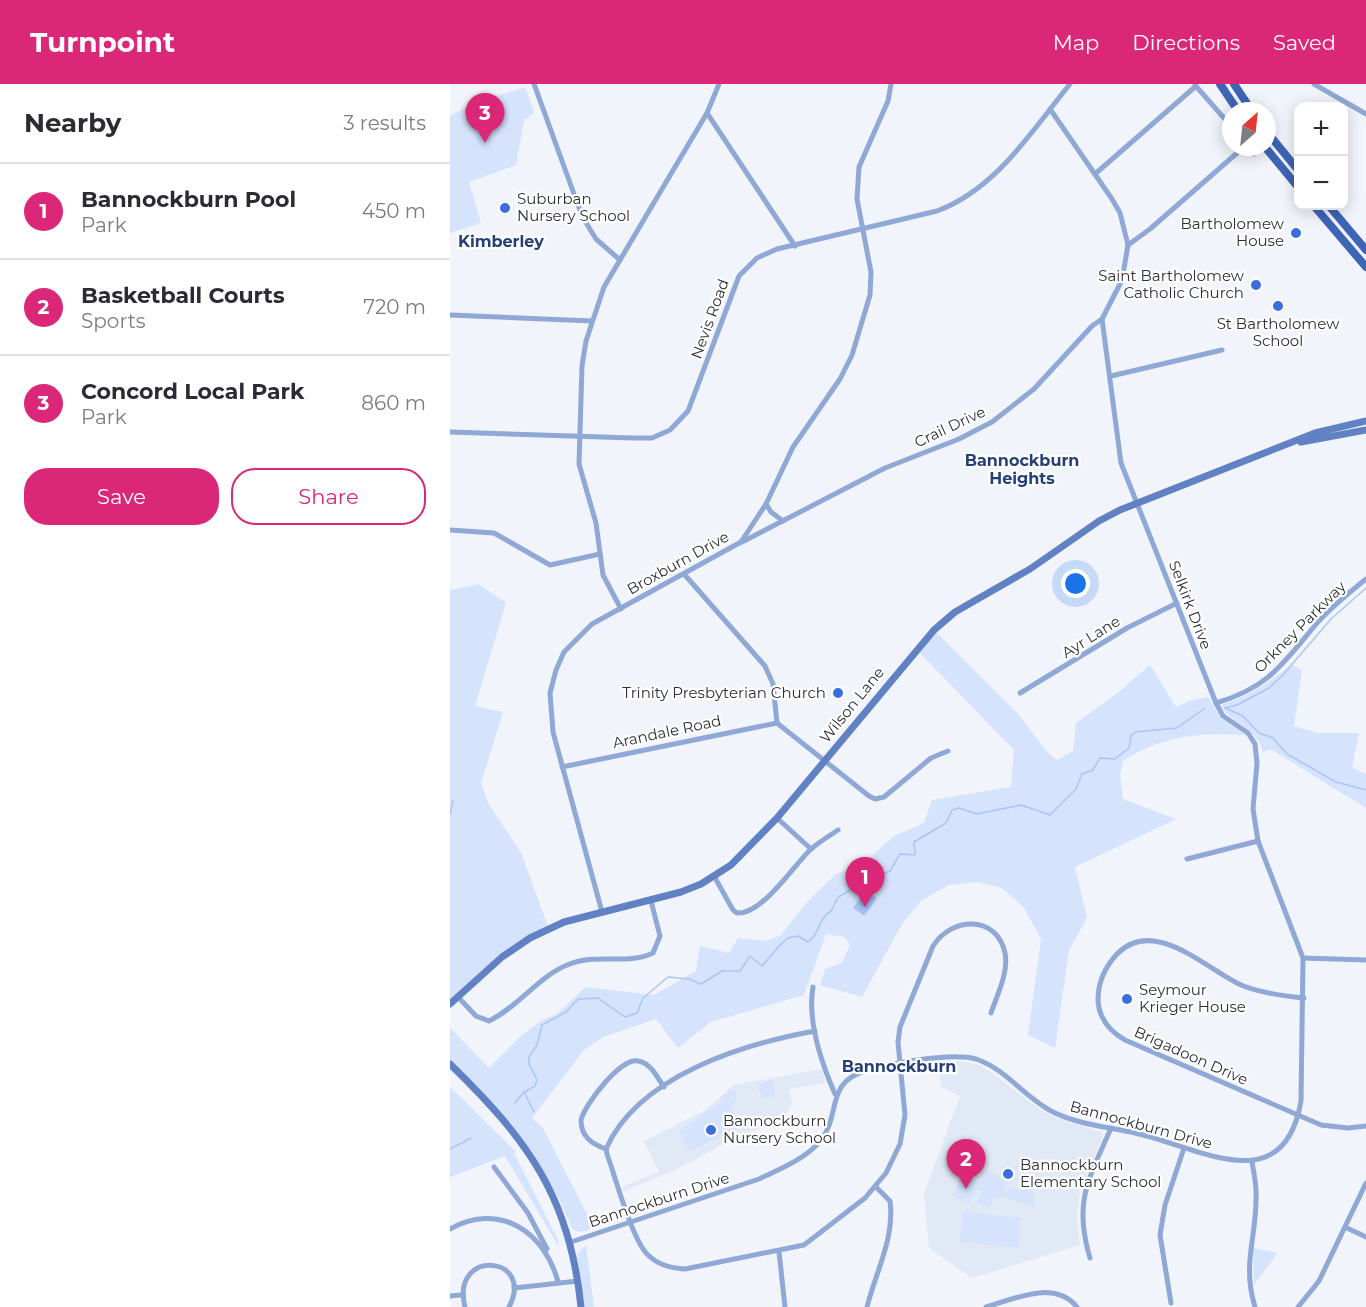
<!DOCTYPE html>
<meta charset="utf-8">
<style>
:root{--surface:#fff;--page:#f2f2f3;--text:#2b2b33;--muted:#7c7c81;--line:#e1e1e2;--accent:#db2777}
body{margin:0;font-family:Montserrat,sans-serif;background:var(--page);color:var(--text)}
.controls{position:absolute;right:18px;top:18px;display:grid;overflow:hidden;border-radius:12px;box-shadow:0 3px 15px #0003}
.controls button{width:54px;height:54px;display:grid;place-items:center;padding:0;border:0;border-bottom:2px solid var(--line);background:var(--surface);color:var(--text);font:30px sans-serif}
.compass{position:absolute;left:772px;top:18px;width:54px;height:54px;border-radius:50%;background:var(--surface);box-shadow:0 3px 15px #0003;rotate:27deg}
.you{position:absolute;left:626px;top:500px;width:21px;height:21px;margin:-15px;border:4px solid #fff;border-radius:50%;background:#1a73e8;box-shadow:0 0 0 9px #1a73e833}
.badge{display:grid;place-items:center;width:39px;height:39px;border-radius:50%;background:var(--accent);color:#fff;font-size:20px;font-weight:700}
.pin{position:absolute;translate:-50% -50px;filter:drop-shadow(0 2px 3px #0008)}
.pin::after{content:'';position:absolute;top:32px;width:21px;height:18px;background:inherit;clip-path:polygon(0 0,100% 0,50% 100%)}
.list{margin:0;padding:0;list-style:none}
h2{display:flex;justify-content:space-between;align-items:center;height:78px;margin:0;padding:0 24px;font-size:26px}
h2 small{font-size:20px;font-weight:400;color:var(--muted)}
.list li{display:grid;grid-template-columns:39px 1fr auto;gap:18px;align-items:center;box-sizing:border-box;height:96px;padding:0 24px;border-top:2px solid var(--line)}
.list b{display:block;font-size:22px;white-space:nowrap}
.list p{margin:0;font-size:20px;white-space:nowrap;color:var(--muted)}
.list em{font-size:20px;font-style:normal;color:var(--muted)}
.actions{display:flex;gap:12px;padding:18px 24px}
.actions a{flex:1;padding:14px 0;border:2px solid var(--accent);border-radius:24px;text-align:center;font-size:21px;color:var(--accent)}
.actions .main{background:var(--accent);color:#fff}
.map{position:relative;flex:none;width:916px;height:1223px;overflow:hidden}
header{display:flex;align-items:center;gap:36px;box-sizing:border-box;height:84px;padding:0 30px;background:var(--accent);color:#fff}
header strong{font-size:28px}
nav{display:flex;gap:33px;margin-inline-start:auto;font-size:21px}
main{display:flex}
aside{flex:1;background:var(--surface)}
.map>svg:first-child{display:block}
</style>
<header>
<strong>Turnpoint</strong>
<nav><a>Map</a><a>Directions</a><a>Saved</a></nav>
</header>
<main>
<aside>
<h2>Nearby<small>3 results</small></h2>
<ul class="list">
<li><span class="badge">1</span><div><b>Bannockburn Pool</b><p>Park</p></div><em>450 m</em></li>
<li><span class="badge">2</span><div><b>Basketball Courts</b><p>Sports</p></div><em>720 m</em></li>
<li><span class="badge">3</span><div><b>Concord Local Park</b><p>Park</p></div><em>860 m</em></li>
</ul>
<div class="actions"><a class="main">Save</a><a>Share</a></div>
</aside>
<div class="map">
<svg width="916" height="1223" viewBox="0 0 916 1223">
<rect width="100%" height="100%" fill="#f1f4fa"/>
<g fill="#e2e9f6">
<polygon points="506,977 526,980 541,988 585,1022 603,1033 652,1048 652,1054 630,1107 627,1134 630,1161 522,1194 479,1164 474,1109 510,1012 491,1003 488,979"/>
<polygon points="372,985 376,999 339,1005 342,1019 334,1035 287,1053 223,1087 174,1107 172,1103 209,1088 194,1057 257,1025 283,1001"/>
</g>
<g fill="#d5e3fd">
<polygon points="75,3 84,28 74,37 66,81 19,98 31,139 0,149 0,32 18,22"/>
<polygon points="29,500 56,519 25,622 53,628 31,699 38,719 71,769 99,845 80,854 0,920 0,506"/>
<path d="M486 548 568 630 597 668 607 676 623 667 626 639 665 611 700 581 726 623 739 617 758 613 771 634 795 651C751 648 710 652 673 677L670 691 673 715 726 735 625 783 637 834 619 866 605 964 578 951 591 855 574 824 552 804 528 798 499 801 472 816 452 840 412 913 370 901 375 885 392 879 400 860 394 853 376 850 354 911 261 938 228 964 206 935 153 953 133 967 82 1034 93 1044 144 1144 131 1148 123 1146 108 1113 85 1072 62 1041 0 976V944L39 984 71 952 89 938 108 929 136 903 204 911 246 887 250 862 279 869 288 854 315 857 330 852 358 817 386 790 411 781 444 752 474 739 482 716 561 703 564 666 468 567Z"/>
<path d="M842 581 852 586 844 642 868 649H909L902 684 916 690V724L822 666H817L813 669C808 643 782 642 771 621 798 614 819 597 842 581Z"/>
<polygon points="322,995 326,1011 314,1015 307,1002"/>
<polygon points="0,1003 66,1068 64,1069 108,1156 109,1163 55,1072 0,1093"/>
<polygon points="286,1006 286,1015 281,1023 291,1043 239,1068 229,1047 271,1018 271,1012 277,1010 277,1007"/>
<polygon points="537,1087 558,1097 554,1107 557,1108 560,1103 571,1107 581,1101 585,1117 583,1123 551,1112 549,1116 544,1114 539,1124 527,1118 532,1108 527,1105 519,1120 502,1112 513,1090 530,1099"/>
<polygon points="513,1128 571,1134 568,1164 510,1158"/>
<polygon points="136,1161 144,1223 135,1223 127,1170"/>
<polygon points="803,1164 828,1169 804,1201"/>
</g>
<polygon fill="#aac5f9" points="416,806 427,814 414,832 403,824"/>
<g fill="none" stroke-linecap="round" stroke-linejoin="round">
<g stroke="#aac5f9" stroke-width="1.5">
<polyline points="775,624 787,621 819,604 831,593 881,535 916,504"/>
<polyline points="775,624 793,632 809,649 823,654 837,670 886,698 916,706"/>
<polyline points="0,730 3,716"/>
<polyline points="74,1008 84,1028"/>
<path d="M65 1019 73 1009 85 1002 87 996 79 980V973L87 961 92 941 116 928 128 915 148 914 175 933 187 929 193 914 218 893 239 895 251 900 272 887H290L300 872 312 882 331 860 338 854 348 852 358 858C370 850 368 834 381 827L388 813 399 807 408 798 425 795 440 787 450 770 465 771 464 758 496 739 502 726 509 724 527 730 571 721 600 731 626 705 632 690 643 686 650 674 665 675 679 664 681 652 685 648 727 644 755 624"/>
<polyline points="0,1065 21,1054"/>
</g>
<g stroke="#90a8d5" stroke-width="5">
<polyline points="84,0 132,132 146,155 170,176"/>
<polyline points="864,0 916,30"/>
<polyline points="745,1 781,42"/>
<polyline points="257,29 345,162"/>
<polyline points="799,63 804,70"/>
<polyline points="645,90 746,2"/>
<polyline points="678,161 700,145 794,63"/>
<polyline points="0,231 142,237"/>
<polyline points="661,292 772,266"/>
<path d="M0 348 183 354H202L220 346 238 327 289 192 307 174 327 165 487 127C546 105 581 48 620 0"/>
<polyline points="316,420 321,428 333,437"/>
<polyline points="0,446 44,449 100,481 150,470"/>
<polyline points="292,458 435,384 509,355 542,338 584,305 642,242 652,235"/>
<polyline points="234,490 315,582 323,600 327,639 419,712 425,715 434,713 481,674 498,667"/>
<polyline points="171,525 153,491 146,439 129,380 132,282 136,257 154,203 257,29 269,0"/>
<polyline points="570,609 677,544 727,519"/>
<path d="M766 619C820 603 833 579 868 538 882 522 899 509 916 495"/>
<polyline points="112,683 327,639"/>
<polyline points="327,734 361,765"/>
<polyline points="737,775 808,757"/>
<path d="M264 792 283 826 287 829C312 831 344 781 361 765 369 758 379 752 388 746"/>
<polyline points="152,828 103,648 100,609 106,586 114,568 142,540 291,458 316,420 343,363 390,295 402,271 420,211 421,188 407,115 409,83 438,17 441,0"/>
<polyline points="853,874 916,876"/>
<path d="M363 903C357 938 371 978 385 1010"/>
<path d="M8 913 26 932 39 937C68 923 88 893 117 881 147 868 175 882 203 869L210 852 201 817"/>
<path d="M854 914C833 912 810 909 791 901 756 885 704 832 667 870 655 883 648 898 648 916 649 935 659 947 675 956L871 1041 898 1044 916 1042"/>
<path d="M365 947C293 960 188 992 156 1065L157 1070C165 1092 182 1155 197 1170 208 1181 220 1184 235 1185L354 1161 415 1114 436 1089 450 1060 455 1031 448 958 450 943 483 862C502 832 547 831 555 869 559 888 547 911 541 929"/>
<path d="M156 1065C142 1060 131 1053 131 1036 135 1020 171 973 188 977 201 979 207 993 214 1003"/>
<path d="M802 1078C804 1090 807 1102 806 1115 806 1156 792 1180 805 1223"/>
<polyline points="44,1083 78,1129 97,1165"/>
<polyline points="895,1143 916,1153"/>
<path d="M0 1145C49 1117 95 1148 108 1198"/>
<path d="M121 1158 309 1095C330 1085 356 1075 371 1056 392 1029 374 998 418 986 444 979 501 968 526 975 556 985 574 1013 601 1027 628 1041 660 1043 689 1050 750 1064 834 1117 851 1017L853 874 808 757 803 725 807 679 805 660 798 649 773 632 766 619 671 379 652 235 672 196 678 161 670 129 662 115 600 25"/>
<polyline points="329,1168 335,1223"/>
<path d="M640 1174C623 1117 639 1095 661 1044"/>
<polyline points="64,1204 128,1197"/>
<polyline points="0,1212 10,1211"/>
<polyline points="721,1219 710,1151 715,1121 734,1064"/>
<path d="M15 1223C0 1164 86 1171 59 1223"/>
<path d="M417 1223C426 1187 445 1154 440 1117L426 1103"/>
<path d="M536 1223C565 1215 604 1195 627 1223"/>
<polyline points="848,1223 869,1197 916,1099"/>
</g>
<g stroke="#6081c4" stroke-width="7">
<polyline points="851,358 916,346"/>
<polyline points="0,920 52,873 80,854 114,838 231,808 251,800 281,781 327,734 484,546 505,528 580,485 649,437 670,426 865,349 916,337"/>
<path d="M0 980C78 1056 120 1113 131 1223"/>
</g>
<g stroke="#3e64b6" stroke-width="8">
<polyline points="770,0 788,27"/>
<polyline points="784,0 802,27"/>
<polyline points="817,48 848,86"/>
<polyline points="815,63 848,103"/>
<polyline points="864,122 916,183"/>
<polyline points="879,122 916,166"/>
</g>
</g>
<g fill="#3a6ddd" stroke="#fff" stroke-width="2">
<circle cx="55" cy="124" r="6"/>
<circle cx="846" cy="149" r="6"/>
<circle cx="806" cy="201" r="6"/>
<circle cx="828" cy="222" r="6"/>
<circle cx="388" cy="609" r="6"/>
<circle cx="677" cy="915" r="6"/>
<circle cx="261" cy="1046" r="6"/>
<circle cx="558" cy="1090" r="6"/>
</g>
<g text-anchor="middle" stroke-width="4.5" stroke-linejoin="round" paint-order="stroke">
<g font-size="15" fill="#2e2f32" stroke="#fff" text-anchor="start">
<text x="67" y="120">Suburban<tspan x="67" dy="17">Nursery School</tspan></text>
<text x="834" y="145" text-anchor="end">Bartholomew<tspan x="834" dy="17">House</tspan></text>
<text x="794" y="197" text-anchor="end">Saint Bartholomew<tspan x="794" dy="17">Catholic Church</tspan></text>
<text x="828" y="245" text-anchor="middle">St Bartholomew<tspan x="828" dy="17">School</tspan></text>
<text x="376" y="614" text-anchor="end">Trinity Presbyterian Church</text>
<text x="689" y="911">Seymour<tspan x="689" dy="17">Krieger House</tspan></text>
<text x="273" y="1042">Bannockburn<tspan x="273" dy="17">Nursery School</tspan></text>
<text x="570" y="1086">Bannockburn<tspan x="570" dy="17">Elementary School</tspan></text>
</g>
<g font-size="15" fill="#2e2f32" stroke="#fff">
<text transform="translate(260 235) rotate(-70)" y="5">Nevis Road</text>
<text transform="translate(500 343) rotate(-25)" y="5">Crail Drive</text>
<text transform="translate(228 479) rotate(-29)" y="5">Broxburn Drive</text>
<text transform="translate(740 521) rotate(69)" y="5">Selkirk Drive</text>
<text transform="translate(850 543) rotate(-45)" y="5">Orkney Parkway</text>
<text transform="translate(641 553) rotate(-32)" y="5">Ayr Lane</text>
<text transform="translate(402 621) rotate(-51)" y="5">Wilson Lane</text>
<text transform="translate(217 648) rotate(-12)" y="5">Arandale Road</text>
<text transform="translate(741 972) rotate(24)" y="5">Brigadoon Drive</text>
<text transform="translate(691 1041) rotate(15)" y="5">Bannockburn Drive</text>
<text transform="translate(209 1116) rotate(-18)" y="5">Bannockburn Drive</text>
</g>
<g font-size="16" font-weight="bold" fill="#254077" stroke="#fff">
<text x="51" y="163">Kimberley</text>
<text x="572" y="382">Bannockburn<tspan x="572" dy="18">Heights</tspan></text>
<text x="449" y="988">Bannockburn</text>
</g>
</g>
</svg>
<div class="controls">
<button>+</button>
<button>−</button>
</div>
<svg class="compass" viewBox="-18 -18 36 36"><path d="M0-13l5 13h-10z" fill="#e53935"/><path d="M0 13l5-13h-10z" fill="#7c7c81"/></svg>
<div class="you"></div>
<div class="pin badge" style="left:415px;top:823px">1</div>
<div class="pin badge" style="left:516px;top:1105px">2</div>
<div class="pin badge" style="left:35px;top:59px">3</div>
</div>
</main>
